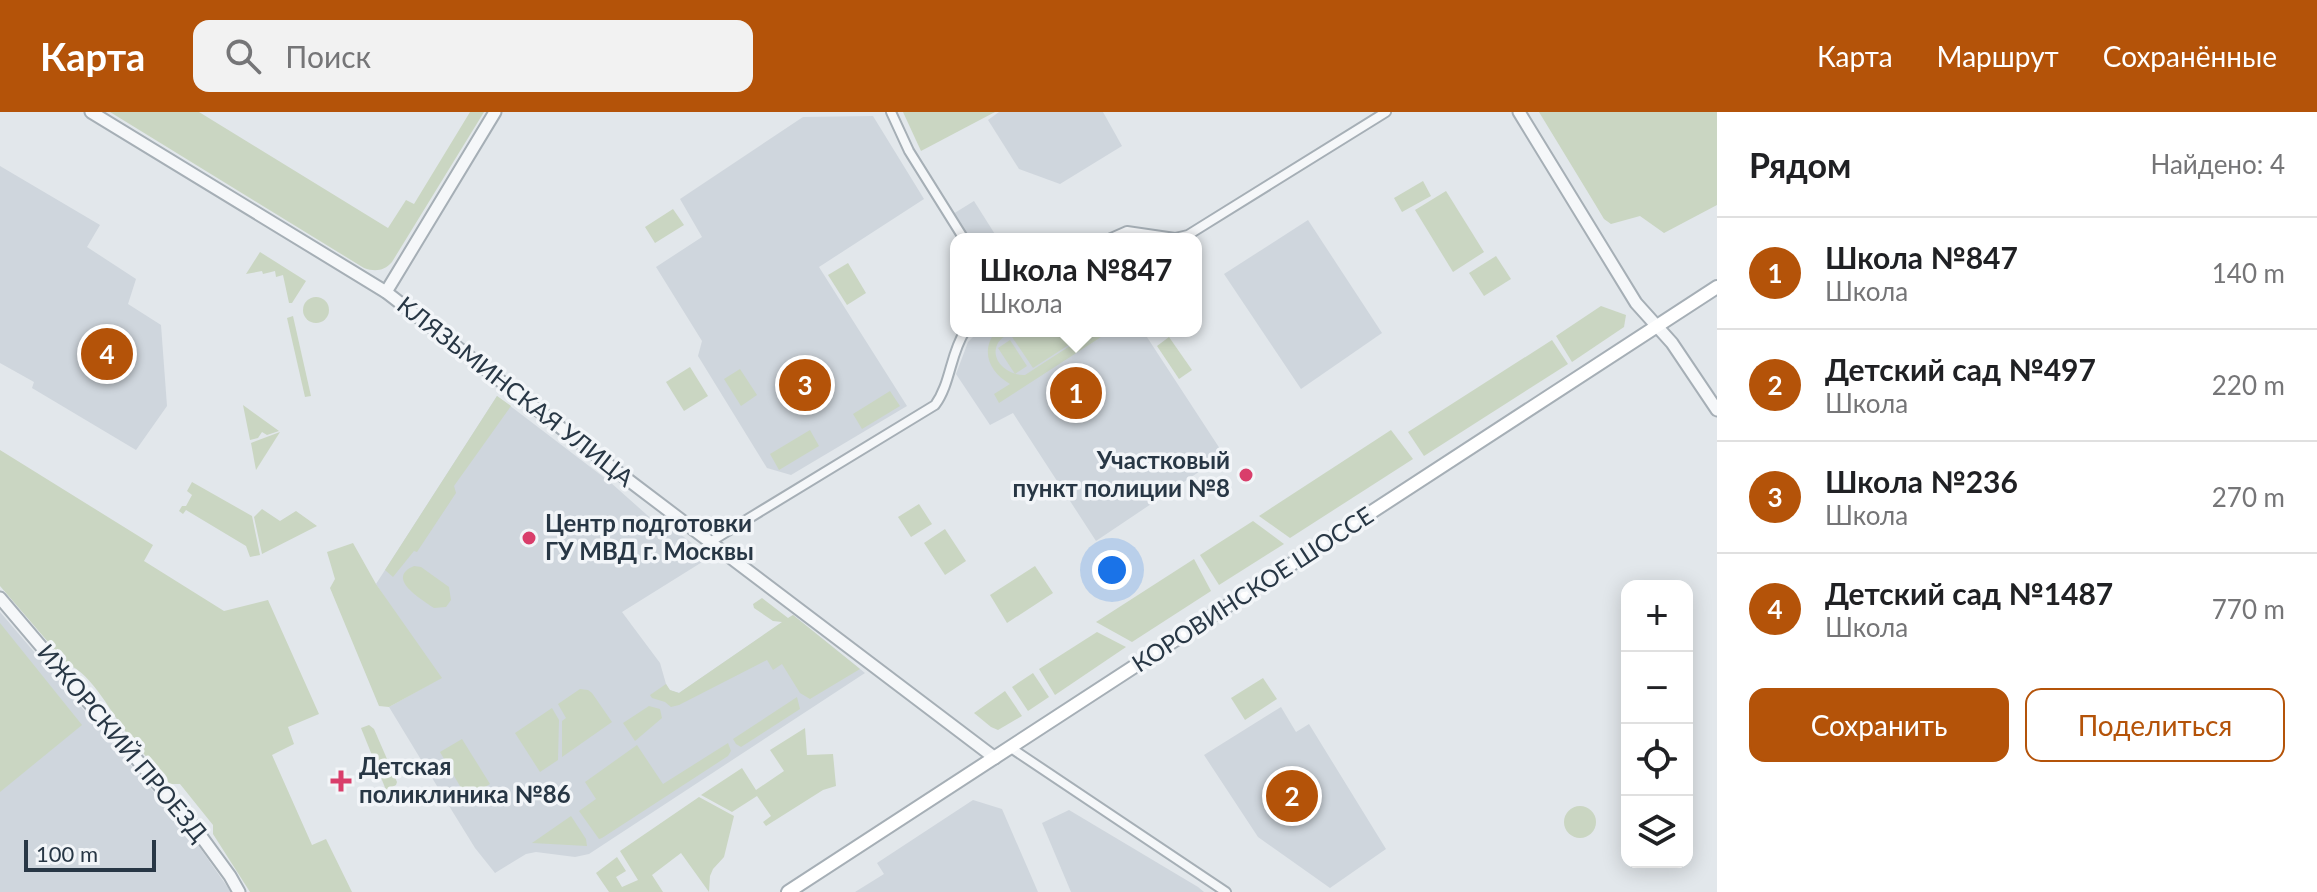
<!DOCTYPE html>
<html lang="ru">
<meta charset="utf-8">
<style>
:root{--surface:#fff;--page:#f2f2f2;--text:#202124;--muted:#757577;--line:#e0e0e0;--accent:#b45309}
body{margin:0;font-family:Lato,sans-serif;background:var(--page);color:var(--text)}
.controls{position:absolute;right:24px;bottom:24px;display:grid;overflow:hidden;border-radius:16px;box-shadow:0 4px 20px #0003}
.controls button{width:72px;height:72px;display:grid;place-items:center;padding:0;border:0;border-bottom:2px solid var(--line);background:var(--surface);color:var(--text);font:40px sans-serif}
.scale{position:absolute;left:24px;bottom:20px;width:132px;box-sizing:border-box;padding-left:8px;border:4px solid #283745;border-top:0;font-size:22px;line-height:28px;white-space:nowrap;color:#283745;-webkit-text-stroke:6px #f2f5f8;paint-order:stroke}
.you{position:absolute;left:1112px;top:458px;width:28px;height:28px;margin:-20px;border:6px solid #fff;border-radius:50%;background:#1a73e8;box-shadow:0 0 0 12px #1a73e833}
.badge{display:grid;place-items:center;width:52px;height:52px;border-radius:50%;background:var(--accent);color:#fff;font-size:26px;font-weight:700}
.pin{position:absolute;translate:-50% -50%;border:4px solid #fff;box-shadow:0 2px 8px #0006}
.popup{position:absolute;left:950px;top:121px;width:252px;height:104px;box-sizing:border-box;display:grid;place-content:center;border-radius:16px;background:var(--surface);filter:drop-shadow(0 2px 6px #0005);font-size:26px;white-space:nowrap;color:var(--muted)}
.popup b{font-size:30px;color:var(--text)}
.popup::after{content:'';position:absolute;left:50%;top:100%;margin-left:-16px;border:16px solid transparent;border-top-color:var(--surface)}
.list{margin:0;padding:0;list-style:none}
h2{display:flex;justify-content:space-between;align-items:center;height:104px;margin:0;padding:0 32px;font-size:34px}
h2 small{font-size:26px;font-weight:400;color:var(--muted)}
.list li{display:grid;grid-template-columns:52px 1fr auto;gap:24px;align-items:center;box-sizing:border-box;height:112px;padding:0 32px;border-top:2px solid var(--line)}
.list b{display:block;font-size:30px;white-space:nowrap}
.list p{margin:0;font-size:26px;white-space:nowrap;color:var(--muted)}
.list em{font-size:26px;font-style:normal;color:var(--muted)}
.actions{display:flex;gap:16px;padding:24px 32px}
.actions a{flex:1;padding:18px 0;border:2px solid var(--accent);border-radius:16px;text-align:center;font-size:28px;color:var(--accent)}
.actions .main{background:var(--accent);color:#fff}
.icon{flex:none;width:44px;height:44px;fill:none;stroke:currentColor;stroke-width:2;stroke-linecap:round;stroke-linejoin:round}
.map{position:relative;flex:none;width:1717px;height:780px;overflow:hidden}
header{display:flex;align-items:center;gap:48px;box-sizing:border-box;height:112px;padding:0 40px;background:var(--accent);color:#fff}
header strong{font-size:38px}
nav{display:flex;gap:44px;margin-inline-start:auto;font-size:28px}
.search{width:560px;height:72px;background:var(--page);display:flex;align-items:center;gap:20px;box-sizing:border-box;padding:0 28px;border-radius:16px;color:var(--muted);font-size:30px}
main{display:flex}
aside{flex:1;background:var(--surface)}
.map>svg:first-child{display:block}
</style>
<header>
<strong>Карта</strong>
<div class="search"><svg class="icon" aria-label="search" viewBox="0 0 24 24"><circle cx="10" cy="10" r="6"/><path d="M15 15l6 6"/></svg>Поиск</div>
<nav><a>Карта</a><a>Маршрут</a><a>Сохранённые</a></nav>
</header>
<main>
<div class="map">
<svg width="1717" height="780" viewBox="0 0 1717 780">
<rect width="100%" height="100%" fill="#e2e7eb"/>
<g fill="#cfd6dd">
<polygon points="999,0 1103,0 1122,34 1060,72 1019,57 988,8"/>
<polygon points="873,4 924,87 819,155 907,294 791,363 767,356 698,244 702,229 656,155 702,125 680,87 803,5"/>
<polygon points="0,54 100,113 87,135 136,167 128,192 161,213 167,294 136,338 32,276 34,270 0,251"/>
<polygon points="974,89 998,127 969,127 953,102"/>
<polygon points="1308,108 1382,221 1301,277 1224,162"/>
<polygon points="979,219 1143,219 1224,343 1096,429 1013,301 990,313 956,262 968,230"/>
<polygon points="497,284 610,370 665,419 671,415 702,439 707,447 622,500 660,551 666,572 669,578 679,581 793,503 865,561 589,742 575,745 536,740 526,742 495,761 475,736 454,702 389,595 439,567 376,472"/>
<polygon points="0,500 193,726 231,780 0,780"/>
<polygon points="1281,595 1296,620 1309,612 1386,737 1330,776 1258,725 1204,643"/>
<polygon points="973,688 1002,697 1038,780 855,780 884,762 877,751"/>
<polygon points="1069,698 1198,775 1204,780 1071,780 1042,711"/>
</g>
<g fill="#cad6c2">
<path d="M110 0H199L388 116 406 88 414 92 470 0H484L392 150C384 159 375 160 364 156Z"/>
<polygon points="903,0 995,0 921,39"/>
<polygon points="1539,0 1717,0 1717,93 1664,121 1640,104 1611,112 1604,107 1595,92"/>
<polygon points="1423,69 1431,84 1402,100 1394,86"/>
<polygon points="1446,79 1484,140 1453,160 1415,98"/>
<polygon points="673,97 684,113 655,131 645,115"/>
<polygon points="260,140 306,169 292,191 289,191 283,163 276,165 275,159 263,162 262,159 246,162"/>
<polygon points="1496,144 1511,167 1484,184 1469,161"/>
<polygon points="848,151 866,181 847,193 828,163"/>
<circle cx="316" cy="198" r="13"/>
<polygon points="1601,194 1626,203 1624,215 1572,250 1556,224"/>
<polygon points="293,204 311,284 305,285 287,206"/>
<path d="M996 219H1013C1007 223 1000 226 997 233 990 250 1010 264 1025 263L1093 219H1104L1101 225 999 291 994 282 1010 272C989 260 980 239 996 219Z"/>
<polygon points="1015,219 1081,219 1084,223 1033,256 1010,222"/>
<polygon points="1169,225 1192,258 1179,267 1157,234"/>
<polygon points="1010,228 1027,254 1015,262 998,236"/>
<polygon points="1552,228 1568,252 1424,344 1408,320"/>
<polygon points="690,255 708,284 684,299 666,270"/>
<polygon points="740,257 757,283 741,294 724,267"/>
<polygon points="890,279 900,294 862,317 853,302"/>
<polygon points="497,284 511,294 454,374 456,381 417,440 414,439 393,465 385,458"/>
<polygon points="243,293 279,319 267,323 262,320 258,326 250,328"/>
<polygon points="810,318 819,334 779,358 770,342"/>
<polygon points="1391,318 1413,347 1290,426 1259,404"/>
<polygon points="280,320 256,358 251,331"/>
<path d="M0 338 153 433 144 449 224 499 268 488 319 602 288 615 294 632 272 643 312 733 326 727 352 780H250L213 722V713L180 672H170C156 656 142 640 129 624 112 603 93 562 67 552L0 474Z"/>
<polygon points="192,370 252,404 260,443 250,445 246,434 186,398 183,402 179,399 182,394 186,394 192,383 187,379"/>
<polygon points="919,392 932,412 911,425 898,405"/>
<polygon points="262,397 280,409 296,399 317,414 262,442 254,405"/>
<polygon points="1253,409 1284,432 1219,473 1200,443"/>
<polygon points="945,417 966,449 945,463 924,431"/>
<polygon points="353,431 376,472 442,566 389,595 379,594 330,476 335,467 327,440"/>
<polygon points="1194,447 1211,479 1132,530 1096,510"/>
<path d="M414 454 421 455 449 475 451 488 446 495 434 496C421 487 385 466 414 454Z"/>
<polygon points="1035,454 1053,481 1007,511 990,483"/>
<polygon points="762,486 788,506 793,503 860,557 810,587 800,581 782,552 773,558 767,548 679,593 671,595 665,590 652,586 650,583 666,572 670,578 679,581 782,510 773,509 754,496 753,492"/>
<polygon points="0,511 82,613 0,680"/>
<polygon points="1097,520 1126,535 1055,583 1039,557"/>
<polygon points="1033,561 1049,585 1028,599 1012,575"/>
<polygon points="1263,566 1277,587 1245,608 1231,586"/>
<polygon points="580,577 588,578 592,581 612,610 562,645 562,609 566,606 558,592"/>
<polygon points="1005,579 1022,604 998,618 991,615 974,601"/>
<polygon points="797,585 800,597 741,635 736,632 733,627"/>
<polygon points="649,594 660,597 662,606 635,629 623,611"/>
<polygon points="552,596 559,608 558,648 540,660 515,621"/>
<polygon points="369,613 374,617 397,670 396,673 386,678 361,616"/>
<polygon points="805,616 807,643 833,642 836,674 823,678 766,714 763,710 771,704 757,684 732,700 701,683 742,656 756,678 784,659 770,638"/>
<polygon points="462,627 490,672 467,686 440,640"/>
<polygon points="728,631 731,639 728,644 602,726 599,727 579,699 596,687 585,670 637,633 663,672"/>
<polygon points="699,685 734,704 724,745 713,757 710,764 709,780 681,741 652,763 663,780 609,780 596,761 617,745 626,759 616,765 622,775 638,768 620,739"/>
<circle cx="1580" cy="710" r="16"/>
<polygon points="571,704 586,727 587,734 532,731"/>
</g>
<g fill="none" stroke-linecap="round" stroke-linejoin="round">
<g stroke="#a6afb6" stroke-width="12">
<g id="minor">
<polyline points="891,0 909,39 964,127"/>
<polyline points="1109,127 1127,119 1175,126 1188,123 1386,0"/>
<path d="M710 430 935 293C951 271 950 242 965 219"/>
<polyline points="1011,636 1226,780"/>
</g>
</g>
<g stroke="#a6afb6" stroke-width="15">
<g id="tertiary">
<polyline points="91,0 386,180 623,364 995,646"/>
<polyline points="1519,0 1636,191 1672,231 1717,298"/>
<polyline points="386,180 495,0"/>
<polyline points="0,486 195,716 230,764 239,780"/>
</g>
</g>
<g stroke="#a6afb6" stroke-width="16">
<polyline id="secondary" points="788,780 1717,175"/>
</g>
<use href="#minor" stroke="#f5f7f9" stroke-width="8"/>
<use href="#tertiary" stroke="#f5f7f9" stroke-width="11"/>
<use href="#secondary" stroke="#fff" stroke-width="12"/>
</g>
<g fill="#d93e6b" stroke="#f2f5f8" stroke-width="3">
<circle cx="1246" cy="363" r="8"/>
<circle cx="529" cy="426" r="8"/>
<path d="M337 657h8v8h8v8h-8v8h-8v-8h-8v-8h8z"/>
</g>
<g text-anchor="middle" stroke-width="7" stroke-linejoin="round" paint-order="stroke">
<g font-size="24" fill="#283745" stroke="#f2f5f8">
<text transform="translate(515 280) rotate(38)" y="8">КЛЯЗЬМИНСКАЯ УЛИЦА</text>
<text transform="translate(1253 478) rotate(-33)" y="8">КОРОВИНСКОЕ ШОССЕ</text>
<text transform="translate(122 631) rotate(50)" y="8">ИЖОРСКИЙ ПРОЕЗД</text>
</g>
<g font-size="24" font-weight="bold" fill="#283745" stroke="#f2f5f8" text-anchor="start">
<text x="1230" y="357" text-anchor="end">Участковый<tspan x="1230" dy="28">пункт полиции №8</tspan></text>
<text x="545" y="420">Центр подготовки<tspan x="545" dy="28">ГУ МВД г. Москвы</tspan></text>
<text x="359" y="663">Детская<tspan x="359" dy="28">поликлиника №86</tspan></text>
</g>
</g>
</svg>
<div class="controls">
<button>+</button>
<button>−</button>
<button><svg class="icon" aria-label="locate" viewBox="0 0 24 24"><circle cx="12" cy="12" r="6"/><path d="M12 2v4M12 18v4M2 12h4M18 12h4"/></svg></button>
<button><svg class="icon" aria-label="layers" viewBox="0 0 24 24"><path d="M12 4l9 5-9 5-9-5zM3 14l9 5 9-5"/></svg></button>
</div>
<div class="scale">100 m</div>
<div class="you"></div>
<div class="pin badge" style="left:1076px;top:281px">1</div>
<div class="popup"><b>Школа №847</b>Школа</div>
<div class="pin badge" style="left:1292px;top:684px">2</div>
<div class="pin badge" style="left:805px;top:273px">3</div>
<div class="pin badge" style="left:107px;top:242px">4</div>
</div>
<aside>
<h2>Рядом<small>Найдено: 4</small></h2>
<ul class="list">
<li><span class="badge">1</span><div><b>Школа №847</b><p>Школа</p></div><em>140 m</em></li>
<li><span class="badge">2</span><div><b>Детский сад №497</b><p>Школа</p></div><em>220 m</em></li>
<li><span class="badge">3</span><div><b>Школа №236</b><p>Школа</p></div><em>270 m</em></li>
<li><span class="badge">4</span><div><b>Детский сад №1487</b><p>Школа</p></div><em>770 m</em></li>
</ul>
<div class="actions"><a class="main">Сохранить</a><a>Поделиться</a></div>
</aside>
</main>
